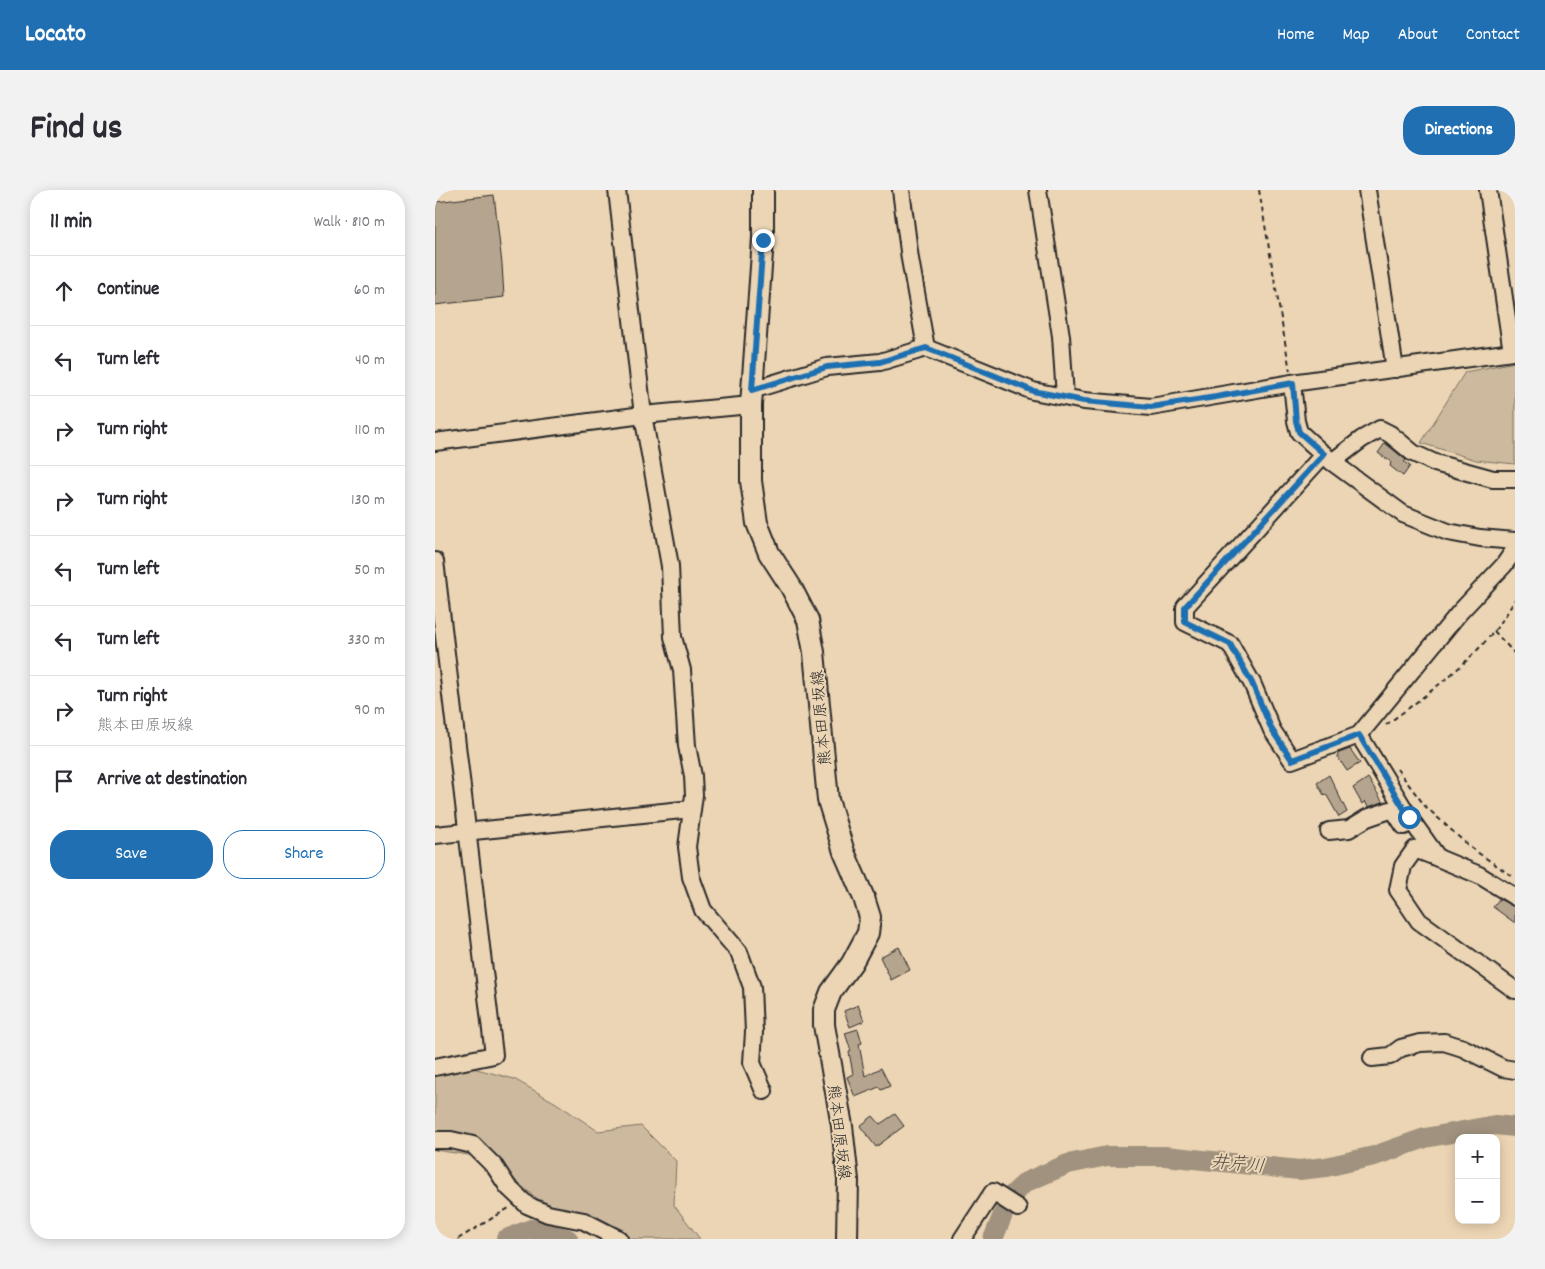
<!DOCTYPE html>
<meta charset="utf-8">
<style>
:root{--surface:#fff;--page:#f2f2f3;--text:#2b2b33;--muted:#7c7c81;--line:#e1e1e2;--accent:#1f6fb2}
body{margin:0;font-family:Dekko,"Klee One",sans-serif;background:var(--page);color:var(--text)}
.controls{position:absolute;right:15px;bottom:15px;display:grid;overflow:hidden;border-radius:10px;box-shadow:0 2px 12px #0003}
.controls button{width:45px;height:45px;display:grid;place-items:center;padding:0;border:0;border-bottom:1px solid var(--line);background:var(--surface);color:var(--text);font:25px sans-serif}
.stop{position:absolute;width:15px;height:15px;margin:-11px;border:4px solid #1f6fb2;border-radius:50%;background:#fff}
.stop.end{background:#1f6fb2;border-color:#fff;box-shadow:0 1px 5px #0008}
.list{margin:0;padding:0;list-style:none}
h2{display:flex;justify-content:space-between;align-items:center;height:65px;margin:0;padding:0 20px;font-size:21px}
h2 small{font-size:16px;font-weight:400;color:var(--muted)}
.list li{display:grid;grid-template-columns:32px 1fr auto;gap:15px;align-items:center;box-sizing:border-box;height:70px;padding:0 20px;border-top:1px solid var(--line)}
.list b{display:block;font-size:19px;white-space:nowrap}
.list p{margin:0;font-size:16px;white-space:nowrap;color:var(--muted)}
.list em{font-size:16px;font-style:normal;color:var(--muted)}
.actions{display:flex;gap:10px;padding:15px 20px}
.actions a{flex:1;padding:11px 0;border:1px solid var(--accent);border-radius:20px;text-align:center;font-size:18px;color:var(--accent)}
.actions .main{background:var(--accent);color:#fff}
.icon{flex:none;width:28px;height:28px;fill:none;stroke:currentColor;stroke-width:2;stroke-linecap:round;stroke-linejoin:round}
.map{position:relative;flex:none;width:1080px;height:1049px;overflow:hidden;border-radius:20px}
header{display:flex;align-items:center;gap:30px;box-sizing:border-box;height:70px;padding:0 25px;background:var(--accent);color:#fff}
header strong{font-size:24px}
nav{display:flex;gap:28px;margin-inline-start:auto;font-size:18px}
.intro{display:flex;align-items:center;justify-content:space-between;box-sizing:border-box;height:120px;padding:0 30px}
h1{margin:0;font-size:35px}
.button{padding:12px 22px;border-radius:20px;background:var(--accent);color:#fff;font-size:18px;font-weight:700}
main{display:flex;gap:30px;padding:0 30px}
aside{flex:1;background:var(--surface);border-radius:20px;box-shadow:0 2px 12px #0003}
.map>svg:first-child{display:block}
</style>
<header>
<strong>Locato</strong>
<nav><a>Home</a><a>Map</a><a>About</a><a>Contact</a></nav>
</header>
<div class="intro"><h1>Find us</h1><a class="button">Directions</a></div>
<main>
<aside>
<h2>11 min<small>Walk · 810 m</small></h2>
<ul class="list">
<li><svg class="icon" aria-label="ahead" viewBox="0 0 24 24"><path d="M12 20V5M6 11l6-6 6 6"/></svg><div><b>Continue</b></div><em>60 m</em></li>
<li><svg class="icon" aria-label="left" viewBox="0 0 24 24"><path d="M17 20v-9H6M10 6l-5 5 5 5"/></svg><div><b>Turn left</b></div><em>40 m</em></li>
<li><svg class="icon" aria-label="right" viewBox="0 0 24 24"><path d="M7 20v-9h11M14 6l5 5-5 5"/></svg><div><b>Turn right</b></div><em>110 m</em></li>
<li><svg class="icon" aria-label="right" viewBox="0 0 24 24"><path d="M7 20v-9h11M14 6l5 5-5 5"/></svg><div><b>Turn right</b></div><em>130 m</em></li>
<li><svg class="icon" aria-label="left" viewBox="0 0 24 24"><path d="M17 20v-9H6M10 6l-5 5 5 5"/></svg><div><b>Turn left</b></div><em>50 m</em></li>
<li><svg class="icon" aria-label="left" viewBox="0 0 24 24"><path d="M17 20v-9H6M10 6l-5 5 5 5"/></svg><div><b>Turn left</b></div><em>330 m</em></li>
<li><svg class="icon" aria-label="right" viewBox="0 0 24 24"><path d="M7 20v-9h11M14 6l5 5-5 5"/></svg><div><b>Turn right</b><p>熊本田原坂線</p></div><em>90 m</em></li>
<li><svg class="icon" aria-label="arrive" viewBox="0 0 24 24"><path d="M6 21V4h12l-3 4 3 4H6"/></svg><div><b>Arrive at destination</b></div></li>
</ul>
<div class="actions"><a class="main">Save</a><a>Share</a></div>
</aside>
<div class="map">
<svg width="1080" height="1049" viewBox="0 0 1080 1049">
<rect width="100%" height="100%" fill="#ecd5b4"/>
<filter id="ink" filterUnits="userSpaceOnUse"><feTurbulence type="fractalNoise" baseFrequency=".02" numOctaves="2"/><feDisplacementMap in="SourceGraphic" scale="10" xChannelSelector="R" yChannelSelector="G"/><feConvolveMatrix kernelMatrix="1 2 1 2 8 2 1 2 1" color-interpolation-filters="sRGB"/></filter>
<g filter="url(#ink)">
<g fill="#cdb99e" stroke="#7c7264">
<polygon points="1080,172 1080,274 1041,270 986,253 1030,182"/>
<polygon points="0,873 38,878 79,889 121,913 163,941 206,936 241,971 239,1015 265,1049 176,1049 117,1021 53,968 0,960"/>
</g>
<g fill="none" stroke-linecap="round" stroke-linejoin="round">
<g stroke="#a0927e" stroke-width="20">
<polyline points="71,1049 96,1039 133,1049"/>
<polyline points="558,1049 569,1022 578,1004 591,992 633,974 672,966 730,966 864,980 891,977 939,966 990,948 1060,935 1080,937"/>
</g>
</g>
<g fill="#b6a58e" stroke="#2b2b2b">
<polygon points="59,5 67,74 69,107 0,115 0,12"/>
<polygon points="950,253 971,270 969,272 975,276 968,286 955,276 956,272 943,263"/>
<polygon points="915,559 925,573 912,581 902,566 904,563"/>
<polygon points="894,585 912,622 904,627 891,604 889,605 882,593"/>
<polygon points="933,588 948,612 933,617 930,611 927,614 918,598"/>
<polygon points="1064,709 1080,717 1080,733 1058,717"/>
<polygon points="464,757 475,780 456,790 445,767"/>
<polygon points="423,815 429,831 415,837 409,821"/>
<polygon points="423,839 427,853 424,854 430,886 446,878 455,896 446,900 444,897 420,907 412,887 418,884 414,862 416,861 410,843"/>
<polygon points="460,924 469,936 441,957 425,936 438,926 445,934"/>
</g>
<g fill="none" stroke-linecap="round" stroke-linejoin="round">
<g stroke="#2b2b2b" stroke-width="20">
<g id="minor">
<polyline points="182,0 208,225 235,376 238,447 247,480 252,556 258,586 259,605 252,657 256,687 268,720 304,762 317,797 319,842 317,873 329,901"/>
<polyline points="466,0 475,69 491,158"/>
<polyline points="603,0 626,146 630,207"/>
<polyline points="932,0 960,179"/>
<polyline points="857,193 861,231 864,242 897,272 927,249 945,239 955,244 978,263 1000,273 1058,289 1080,289"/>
<polyline points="317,200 392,177 445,172 491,158 598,201 649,211 716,217 857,193 1077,162 1053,0"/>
<polyline points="0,252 208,225 316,215"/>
<polyline points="889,264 750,417 750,432 795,454 817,493 837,540 857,570 924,545 1024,423 1069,375 1080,359"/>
<polyline points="897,272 968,324 1013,342 1045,348 1080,351"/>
<polyline points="0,371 59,865 0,877"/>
<polyline points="924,545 974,627 1003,668 1044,685 1080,707"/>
<polyline points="894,641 914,639 932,628 958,619 969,636"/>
<polyline points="0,645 257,619"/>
<polyline points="1003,668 980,659 968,676 963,700 984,731 1080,800"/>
<polyline points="937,868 955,866 966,858 985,853 1009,852 1028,858 1068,878 1080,880"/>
<polyline points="0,950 16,950 38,955 60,977 73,997 92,1015 113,1024 149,1031 184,1049"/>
<polyline points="527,1049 558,1002 583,1018"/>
</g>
</g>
<g stroke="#2b2b2b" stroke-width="24">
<polyline id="major" points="328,0 328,49 316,215 316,291 322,333 334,363 356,397 373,430 379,462 393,610 409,662 429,708 435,727 433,743 417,773 396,802 389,820 389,835 407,936 413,990 412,1049"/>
</g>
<g stroke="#2b2b2b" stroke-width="2" stroke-dasharray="5 4" stroke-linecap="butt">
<polyline points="824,0 855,181"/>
<polyline points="1059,441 1080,464"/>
<path d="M951 535C996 501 1054 461 1080 409"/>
<polyline points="962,579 990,616 1036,658 1080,688"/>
<polyline points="23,1049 74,1018"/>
</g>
<use href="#minor" stroke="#ecd5b4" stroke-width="16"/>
<use href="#major" stroke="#ecd5b4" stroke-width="20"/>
</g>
</g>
<g fill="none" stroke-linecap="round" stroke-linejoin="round" filter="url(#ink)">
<polyline stroke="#1f6fb2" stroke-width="6" points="328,50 317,200 392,177 445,172 491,158 598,201 649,211 716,217 781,207 858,193 861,231 864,242 889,264 750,417 750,432 795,454 817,493 837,540 857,570 924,545 974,627"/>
</g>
<g text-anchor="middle" stroke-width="4" stroke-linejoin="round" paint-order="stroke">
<g font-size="16" fill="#2b2b2b" stroke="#ecd5b4">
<text transform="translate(385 528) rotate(-95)" y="6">熊本田原坂線</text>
<text transform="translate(405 942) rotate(83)" y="6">熊本田原坂線</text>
</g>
<g font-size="18" font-style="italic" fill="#484540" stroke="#ecd5b4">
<text transform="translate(803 973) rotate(6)" y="6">井芹川</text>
</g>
</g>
</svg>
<div class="controls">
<button>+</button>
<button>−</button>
</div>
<div class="stop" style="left:974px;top:627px"></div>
<div class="stop end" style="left:328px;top:50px"></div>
</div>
</main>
